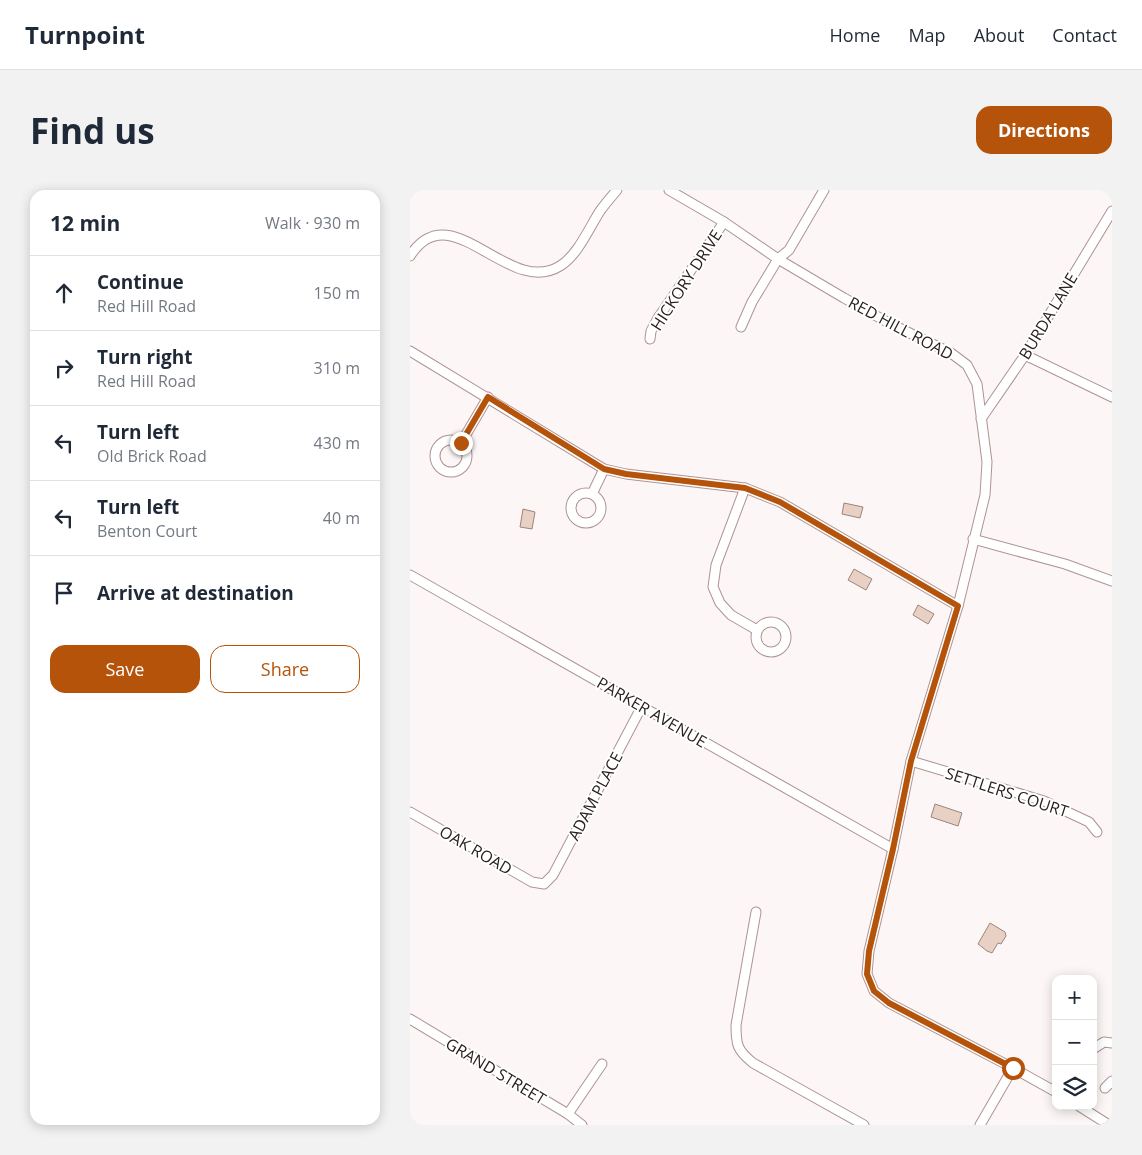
<!DOCTYPE html>
<meta charset="utf-8">
<style>
:root{--surface:#fff;--page:#f2f2f3;--text:#1f2937;--muted:#747a83;--line:#e0e1e3;--accent:#b45309}
body{margin:0;font-family:"Open Sans",sans-serif;background:var(--page);color:var(--text)}
.controls{position:absolute;right:15px;bottom:15px;display:grid;overflow:hidden;border-radius:10px;box-shadow:0 2px 12px #0003}
.controls button{width:45px;height:45px;display:grid;place-items:center;padding:0;border:0;border-bottom:1px solid var(--line);background:var(--surface);color:var(--text);font:25px sans-serif}
.stop{position:absolute;width:15px;height:15px;margin:-11px;border:4px solid #b45309;border-radius:50%;background:#fff}
.stop.end{background:#b45309;border-color:#fff;box-shadow:0 1px 5px #0008}
.list{margin:0;padding:0;list-style:none}
h2{display:flex;justify-content:space-between;align-items:center;height:65px;margin:0;padding:0 20px;font-size:21px}
h2 small{font-size:16px;font-weight:400;color:var(--muted)}
.list li{display:grid;grid-template-columns:32px 1fr auto;gap:15px;align-items:center;box-sizing:border-box;height:75px;padding:0 20px;border-top:1px solid var(--line)}
.list b{display:block;font-size:19px;white-space:nowrap}
.list p{margin:0;font-size:16px;white-space:nowrap;color:var(--muted)}
.list em{font-size:16px;font-style:normal;color:var(--muted)}
.actions{display:flex;gap:10px;padding:15px 20px}
.actions a{flex:1;padding:11px 0;border:1px solid var(--accent);border-radius:15px;text-align:center;font-size:18px;color:var(--accent)}
.actions .main{background:var(--accent);color:#fff}
.icon{flex:none;width:28px;height:28px;fill:none;stroke:currentColor;stroke-width:2;stroke-linecap:round;stroke-linejoin:round}
.map{position:relative;flex:none;width:702px;height:935px;overflow:hidden;border-radius:15px}
header{display:flex;align-items:center;gap:30px;box-sizing:border-box;height:70px;padding:0 25px;background:var(--surface);border-bottom:1px solid var(--line)}
header strong{font-size:24px}
nav{display:flex;gap:28px;margin-inline-start:auto;font-size:18px}
.intro{display:flex;align-items:center;justify-content:space-between;box-sizing:border-box;height:120px;padding:0 30px}
h1{margin:0;font-size:35px}
.button{padding:12px 22px;border-radius:15px;background:var(--accent);color:#fff;font-size:18px;font-weight:700}
main{display:flex;gap:30px;padding:0 30px}
aside{flex:1;background:var(--surface);border-radius:15px;box-shadow:0 2px 12px #0003}
.map>svg:first-child{display:block}
</style>
<header>
<strong>Turnpoint</strong>
<nav><a>Home</a><a>Map</a><a>About</a><a>Contact</a></nav>
</header>
<div class="intro"><h1>Find us</h1><a class="button">Directions</a></div>
<main>
<aside>
<h2>12 min<small>Walk · 930 m</small></h2>
<ul class="list">
<li><svg class="icon" aria-label="ahead" viewBox="0 0 24 24"><path d="M12 20V5M6 11l6-6 6 6"/></svg><div><b>Continue</b><p>Red Hill Road</p></div><em>150 m</em></li>
<li><svg class="icon" aria-label="right" viewBox="0 0 24 24"><path d="M7 20v-9h11M14 6l5 5-5 5"/></svg><div><b>Turn right</b><p>Red Hill Road</p></div><em>310 m</em></li>
<li><svg class="icon" aria-label="left" viewBox="0 0 24 24"><path d="M17 20v-9H6M10 6l-5 5 5 5"/></svg><div><b>Turn left</b><p>Old Brick Road</p></div><em>430 m</em></li>
<li><svg class="icon" aria-label="left" viewBox="0 0 24 24"><path d="M17 20v-9H6M10 6l-5 5 5 5"/></svg><div><b>Turn left</b><p>Benton Court</p></div><em>40 m</em></li>
<li><svg class="icon" aria-label="arrive" viewBox="0 0 24 24"><path d="M6 21V4h12l-3 4 3 4H6"/></svg><div><b>Arrive at destination</b></div></li>
</ul>
<div class="actions"><a class="main">Save</a><a>Share</a></div>
</aside>
<div class="map">
<svg width="702" height="935" viewBox="0 0 702 935">
<rect width="100%" height="100%" fill="#fcf6f6"/>
<g fill="#e8d0c4" stroke="#9c857a">
<polygon points="434,313 453,317 450,328 432,324"/>
<polygon points="113,319 125,322 122,339 110,337"/>
<polygon points="444,379 462,389 456,400 438,390"/>
<polygon points="508,415 524,424 518,434 503,425"/>
<polygon points="525,614 552,623 548,636 521,627"/>
<polygon points="580,733 595,742 596,746 591,754 588,753 582,763 577,761 568,754"/>
</g>
<g fill="none" stroke-linecap="round" stroke-linejoin="round">
<g stroke="#ae9492" stroke-width="11">
<g id="minor">
<polyline points="259,0 314,32 368,69 434,108 479,133 541,163 557,175 567,194 577,272 575,305 548,416 501,571 483,659 459,761 457,784 464,801 479,813 603,878 646,902"/>
<path d="M0 66C41 2 98 108 150 76 168 65 179 38 190 21 195 14 201 7 207 0"/>
<polyline points="331,137 342,112 368,69 379,60 414,0"/>
<polyline points="240,149 241,141 248,128 314,32"/>
<polyline points="0,161 194,279 216,284 335,298 370,312 548,416"/>
<polyline points="615,165 702,207"/>
<polyline points="571,229 615,165 702,21"/>
<circle cx="41" cy="266" r="16"/>
<polyline points="51,253 78,207"/>
<polyline points="335,298 306,375 303,397 310,413 321,425 347,440"/>
<circle cx="176" cy="318" r="15"/>
<polyline points="182,304 194,279"/>
<polyline points="563,349 655,374 702,391"/>
<polyline points="0,385 483,659"/>
<circle cx="361" cy="447" r="15"/>
<polyline points="501,571 634,611 679,632 687,642"/>
<polyline points="0,622 122,692 134,694 143,685 232,516"/>
<path d="M346 722 326 835C326 855 327 860 343 873L454 935"/>
<polyline points="0,829 158,924 172,935"/>
<polyline points="683,859 694,852 702,853"/>
<polyline points="695,898 702,891"/>
<polyline points="669,916 699,935"/>
<polyline points="158,924 192,874"/>
<polyline points="570,935 603,878"/>
</g>
</g>
<use href="#minor" stroke="#fff" stroke-width="9"/>
</g>
<g fill="none" stroke-linecap="round" stroke-linejoin="round">
<polyline stroke="#b45309" stroke-width="6" points="51,253 78,207 194,279 216,284 335,298 370,312 548,416 501,571 483,659 459,761 457,784 464,801 479,813 603,878"/>
</g>
<g text-anchor="middle" stroke-width="4" stroke-linejoin="round" paint-order="stroke">
<g font-size="16" fill="#2a201f" stroke="#fff">
<text transform="translate(276 90) rotate(-57)" y="6">HICKORY DRIVE</text>
<text transform="translate(638 126) rotate(-59)" y="6">BURDA LANE</text>
<text transform="translate(491 138) rotate(28)" y="6">RED HILL ROAD</text>
<text transform="translate(242 522) rotate(30)" y="6">PARKER AVENUE</text>
<text transform="translate(597 602) rotate(18)" y="6">SETTLERS COURT</text>
<text transform="translate(185 606) rotate(-62)" y="6">ADAM PLACE</text>
<text transform="translate(66 660) rotate(30)" y="6">OAK ROAD</text>
<text transform="translate(86 881) rotate(31)" y="6">GRAND STREET</text>
</g>
</g>
</svg>
<div class="controls">
<button>+</button>
<button>−</button>
<button><svg class="icon" aria-label="layers" viewBox="0 0 24 24"><path d="M12 4l9 5-9 5-9-5zM3 14l9 5 9-5"/></svg></button>
</div>
<div class="stop" style="left:603px;top:878px"></div>
<div class="stop end" style="left:51px;top:253px"></div>
</div>
</main>
